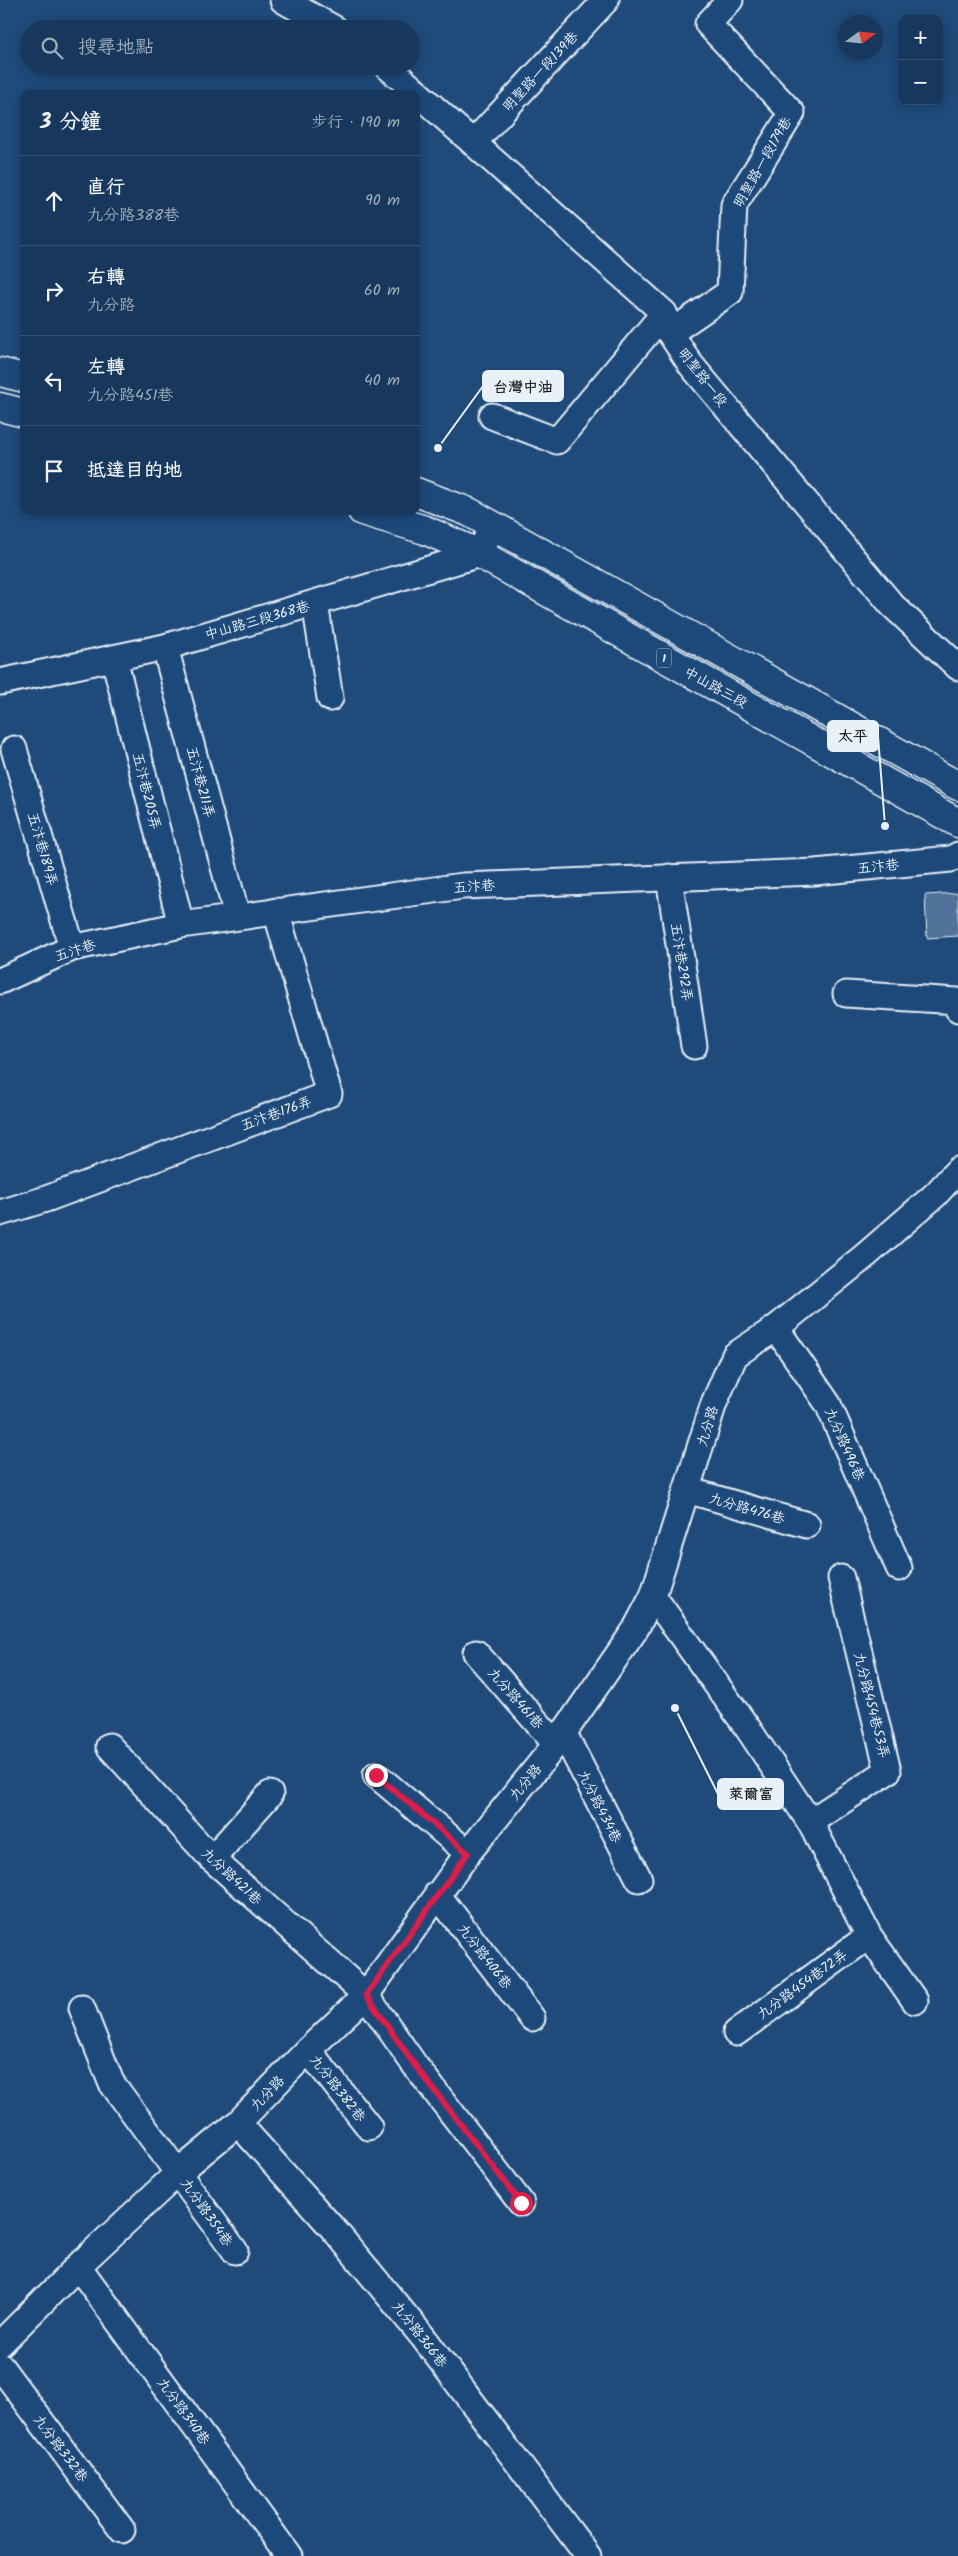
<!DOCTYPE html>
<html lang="zh-TW">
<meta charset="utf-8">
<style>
:root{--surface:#17385c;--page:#203f62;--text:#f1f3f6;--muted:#9eacbb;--line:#365272}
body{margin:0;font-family:Kalam,"LXGW WenKai TC",sans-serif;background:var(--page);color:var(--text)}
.controls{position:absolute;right:15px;top:15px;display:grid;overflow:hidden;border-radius:10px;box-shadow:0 2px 12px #0003}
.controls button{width:45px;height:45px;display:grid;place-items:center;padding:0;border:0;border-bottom:1px solid var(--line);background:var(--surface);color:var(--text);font:25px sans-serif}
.compass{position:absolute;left:838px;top:15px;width:45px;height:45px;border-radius:50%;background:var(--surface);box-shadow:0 2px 12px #0003;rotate:75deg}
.stop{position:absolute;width:15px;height:15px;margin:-11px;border:4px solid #e11d48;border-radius:50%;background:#fff}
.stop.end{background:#e11d48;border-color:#fff;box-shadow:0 1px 5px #0008}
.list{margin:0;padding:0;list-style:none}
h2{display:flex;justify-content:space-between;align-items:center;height:65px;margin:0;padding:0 20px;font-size:21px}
h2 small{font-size:16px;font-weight:400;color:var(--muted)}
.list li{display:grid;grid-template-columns:32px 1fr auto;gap:15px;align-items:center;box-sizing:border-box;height:90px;padding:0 20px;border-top:1px solid var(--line)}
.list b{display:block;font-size:19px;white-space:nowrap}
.list p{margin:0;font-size:16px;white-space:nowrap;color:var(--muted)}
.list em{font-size:16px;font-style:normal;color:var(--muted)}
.icon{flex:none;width:28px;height:28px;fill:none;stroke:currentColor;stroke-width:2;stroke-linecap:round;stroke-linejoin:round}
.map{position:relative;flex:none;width:958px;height:2556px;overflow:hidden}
.search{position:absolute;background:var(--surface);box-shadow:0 2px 12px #0003;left:20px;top:20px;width:400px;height:55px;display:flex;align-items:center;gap:12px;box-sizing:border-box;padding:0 18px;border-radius:28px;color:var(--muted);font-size:19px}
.panel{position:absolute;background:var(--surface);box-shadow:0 2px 12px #0003;left:20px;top:90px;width:400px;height:425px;border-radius:10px}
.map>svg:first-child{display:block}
</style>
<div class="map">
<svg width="958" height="2556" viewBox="0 0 958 2556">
<rect width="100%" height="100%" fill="#1f4a7a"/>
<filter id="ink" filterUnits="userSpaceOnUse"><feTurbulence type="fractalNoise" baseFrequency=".02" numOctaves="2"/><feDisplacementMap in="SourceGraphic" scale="10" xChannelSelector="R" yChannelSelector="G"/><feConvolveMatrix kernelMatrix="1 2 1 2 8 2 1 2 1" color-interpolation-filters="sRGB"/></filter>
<g filter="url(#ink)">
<polygon fill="#517399" stroke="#e8f1f8" points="958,893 958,936 927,938 925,895"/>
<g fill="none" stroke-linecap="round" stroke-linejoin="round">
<g stroke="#e8f1f8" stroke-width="29">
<g id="minor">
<polyline points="283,0 335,29"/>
<polyline points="387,66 664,313 670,333 691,365 892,605 958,667"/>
<polyline points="474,142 606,0"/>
<polyline points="670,333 730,292 734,205 792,113 708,24 730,0"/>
<polyline points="492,416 557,441 664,313"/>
<polyline points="315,603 330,698"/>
<polyline points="165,647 237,916"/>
<polyline points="114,658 181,925"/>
<polyline points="0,682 165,647 480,554 492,525"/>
<polyline points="14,749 72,948"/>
<polyline points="669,877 694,1046"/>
<polyline points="0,981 72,948 181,925 463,886 815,872 951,859 958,855"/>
<polyline points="846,994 957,1001 958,1009"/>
<polyline points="0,1213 46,1199 329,1094 276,911"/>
<polyline points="776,1328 828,1404 899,1568"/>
<polyline points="687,1490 807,1525"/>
<polyline points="653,1596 749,1730 810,1822 869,1936 915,2001"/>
<polyline points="476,1653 556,1744"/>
<polyline points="563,1732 639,1879"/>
<polyline points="109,1746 212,1859 366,1995 414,2064 521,2203"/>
<polyline points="376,1775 468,1853"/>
<polyline points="810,1822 888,1771 841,1578"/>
<polyline points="212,1859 270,1794"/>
<polyline points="437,1894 532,2018"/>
<polyline points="82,2008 111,2082 235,2251"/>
<polyline points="736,2033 869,1936"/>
<polyline points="308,2050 369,2127"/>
<polyline points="238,2123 336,2232 423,2337 588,2556"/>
<polyline points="78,2266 289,2556"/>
<polyline points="0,2344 78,2266 179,2172 238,2123 308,2050 366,1995 468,1853 556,1744 635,1630 653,1596 714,1403 735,1355 776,1328 866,1255 935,1195 958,1170"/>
<polyline points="0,2366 122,2530"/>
</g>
</g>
<g stroke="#e8f1f8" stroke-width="31">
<g id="major">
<polyline points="0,372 24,378"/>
<polyline points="0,407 24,413"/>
<polyline points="416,492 469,512 958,786"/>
<polyline points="362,511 425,530 480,554 958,823"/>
</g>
</g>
<use href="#minor" stroke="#1f4a7a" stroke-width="25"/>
<use href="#major" stroke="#1f4a7a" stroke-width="28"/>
</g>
</g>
<g fill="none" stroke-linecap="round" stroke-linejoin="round" filter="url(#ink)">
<polyline stroke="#e11d48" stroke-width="6" points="376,1775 468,1853 366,1995 414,2064 521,2203"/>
</g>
<g text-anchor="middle" stroke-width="5" stroke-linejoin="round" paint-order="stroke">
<rect fill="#1f4a7a" stroke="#acbfd2" stroke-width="1" x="656.5" y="648.5" width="15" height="19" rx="4"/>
<g font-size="12" font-weight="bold" fill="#e8f1f8">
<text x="664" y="662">1</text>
</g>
<g font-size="14" fill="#e8f1f8" stroke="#1f4a7a">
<text transform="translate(540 71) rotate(-47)" y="5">明聖路一段139巷</text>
<text transform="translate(762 162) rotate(-60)" y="5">明聖路一段179巷</text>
<text transform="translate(703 377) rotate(52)" y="5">明聖路一段</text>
<text transform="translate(257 620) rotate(-16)" y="5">中山路三段368巷</text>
<text transform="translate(716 687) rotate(29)" y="5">中山路三段</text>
<text transform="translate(201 782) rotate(75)" y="5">五汴巷211弄</text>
<text transform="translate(147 791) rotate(76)" y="5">五汴巷205弄</text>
<text transform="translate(43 849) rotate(74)" y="5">五汴巷189弄</text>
<text transform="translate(878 866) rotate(-6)" y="5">五汴巷</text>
<text transform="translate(474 886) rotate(-4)" y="5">五汴巷</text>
<text transform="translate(75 950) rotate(-18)" y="5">五汴巷</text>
<text transform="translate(682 962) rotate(81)" y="5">五汴巷292弄</text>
<text transform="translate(276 1113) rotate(-20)" y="5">五汴巷176弄</text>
<text transform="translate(707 1426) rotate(-73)" y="5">九分路</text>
<text transform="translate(845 1444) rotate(66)" y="5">九分路496巷</text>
<text transform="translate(747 1508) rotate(16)" y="5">九分路476巷</text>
<text transform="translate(516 1698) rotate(49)" y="5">九分路461巷</text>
<text transform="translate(872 1705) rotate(76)" y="5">九分路454巷53弄</text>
<text transform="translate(525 1782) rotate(-51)" y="5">九分路</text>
<text transform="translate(600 1806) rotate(63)" y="5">九分路434巷</text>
<text transform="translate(232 1876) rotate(43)" y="5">九分路421巷</text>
<text transform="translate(485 1956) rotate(52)" y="5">九分路406巷</text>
<text transform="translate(802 1984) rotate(-36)" y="5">九分路454巷72弄</text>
<text transform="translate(338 2088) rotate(52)" y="5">九分路382巷</text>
<text transform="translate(267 2093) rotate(-47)" y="5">九分路</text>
<text transform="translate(207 2212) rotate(55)" y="5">九分路354巷</text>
<text transform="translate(420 2334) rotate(52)" y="5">九分路366巷</text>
<text transform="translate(184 2411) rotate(54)" y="5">九分路340巷</text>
<text transform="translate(61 2448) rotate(53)" y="5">九分路332巷</text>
</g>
</g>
<path fill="none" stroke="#e8f1f8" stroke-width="2" d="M438 448L483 386M885 826L878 736M675 1708L718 1794"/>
<g fill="#e8f1f8" stroke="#1f4a7a" stroke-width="2">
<circle cx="438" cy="448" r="5"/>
<circle cx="885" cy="826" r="5"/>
<circle cx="675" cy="1708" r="5"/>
</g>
<g fill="#e8f1f8" stroke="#e8f1f8" stroke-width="2">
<rect x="483" y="371" width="80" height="30" rx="5"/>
<rect x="828" y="721" width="50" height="30" rx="5"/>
<rect x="718" y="1779" width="65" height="30" rx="5"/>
</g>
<g font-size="15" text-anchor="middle" font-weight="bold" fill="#111">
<text x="523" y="392">台灣中油</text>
<text x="853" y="741">太平</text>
<text x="751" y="1799">萊爾富</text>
</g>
</svg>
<div class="controls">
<button>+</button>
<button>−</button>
</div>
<svg class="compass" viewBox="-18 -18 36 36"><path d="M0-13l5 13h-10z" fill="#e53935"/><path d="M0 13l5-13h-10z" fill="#9eacbb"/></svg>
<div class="stop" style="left:521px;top:2203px"></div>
<div class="stop end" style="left:376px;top:1775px"></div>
<div class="search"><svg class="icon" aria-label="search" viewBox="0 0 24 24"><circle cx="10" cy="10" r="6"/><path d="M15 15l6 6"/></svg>搜尋地點</div>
<section class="panel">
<h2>3 分鐘<small>步行 · 190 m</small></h2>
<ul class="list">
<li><svg class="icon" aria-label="ahead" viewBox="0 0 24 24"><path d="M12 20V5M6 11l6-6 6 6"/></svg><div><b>直行</b><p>九分路388巷</p></div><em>90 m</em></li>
<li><svg class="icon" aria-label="right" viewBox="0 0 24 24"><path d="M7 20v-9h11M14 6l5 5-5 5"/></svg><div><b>右轉</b><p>九分路</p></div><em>60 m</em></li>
<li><svg class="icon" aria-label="left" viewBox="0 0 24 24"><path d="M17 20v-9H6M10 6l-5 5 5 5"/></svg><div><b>左轉</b><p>九分路451巷</p></div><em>40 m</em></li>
<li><svg class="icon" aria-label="arrive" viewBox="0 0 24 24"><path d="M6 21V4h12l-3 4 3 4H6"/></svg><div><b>抵達目的地</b></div></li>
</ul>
</section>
</div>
